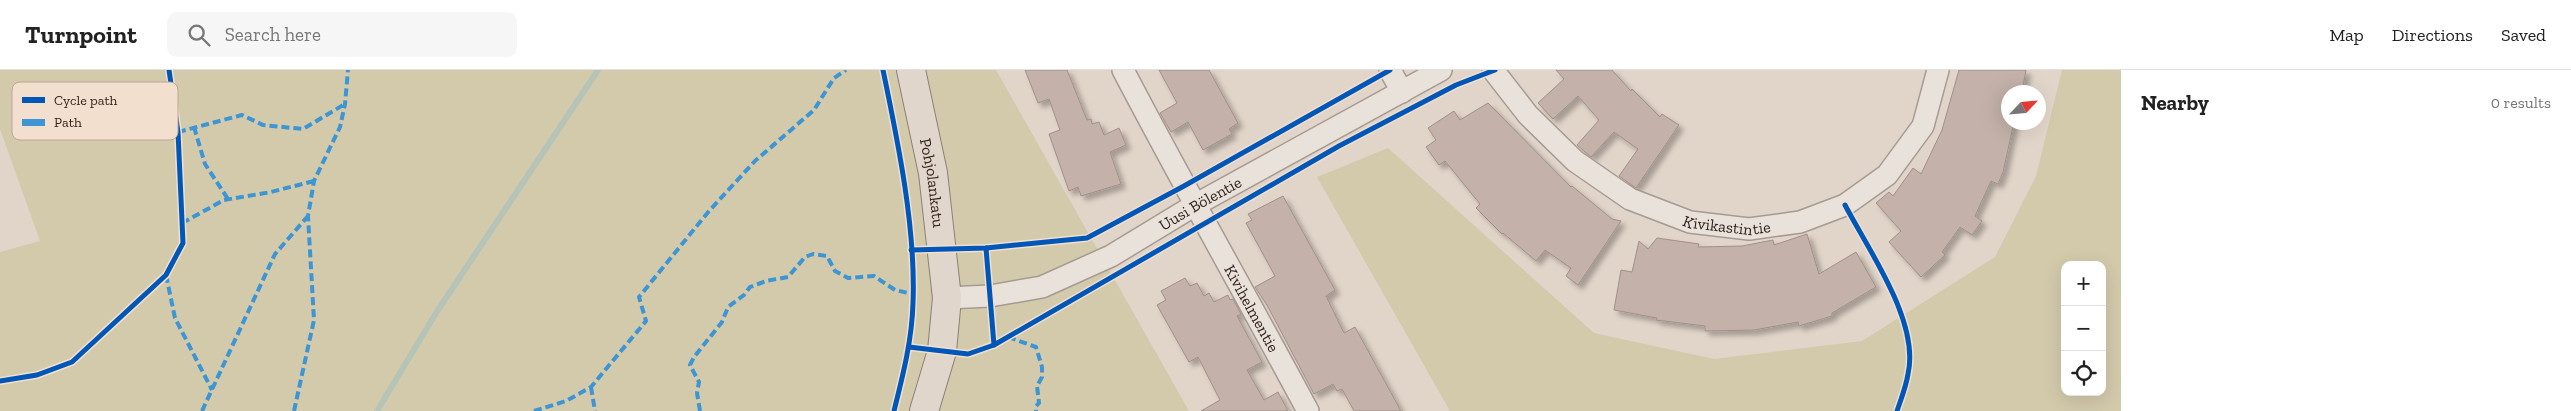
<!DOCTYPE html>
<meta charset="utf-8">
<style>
:root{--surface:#fff;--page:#f6f6f6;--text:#222;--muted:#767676;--line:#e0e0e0}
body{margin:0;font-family:"Zilla Slab",serif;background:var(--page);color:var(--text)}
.controls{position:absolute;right:15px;bottom:15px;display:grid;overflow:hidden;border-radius:10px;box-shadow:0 5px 20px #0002}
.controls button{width:45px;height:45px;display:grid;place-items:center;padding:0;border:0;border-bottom:1px solid var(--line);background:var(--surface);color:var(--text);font:25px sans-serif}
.compass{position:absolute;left:2001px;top:15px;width:45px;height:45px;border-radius:50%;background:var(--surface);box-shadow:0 5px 20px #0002;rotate:64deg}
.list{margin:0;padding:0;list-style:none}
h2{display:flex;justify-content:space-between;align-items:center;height:65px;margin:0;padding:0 20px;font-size:21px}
h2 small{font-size:16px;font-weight:400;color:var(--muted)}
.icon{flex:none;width:28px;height:28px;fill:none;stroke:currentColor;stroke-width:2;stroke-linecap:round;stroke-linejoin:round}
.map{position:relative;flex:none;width:2121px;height:341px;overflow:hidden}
header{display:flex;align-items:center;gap:30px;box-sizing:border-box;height:70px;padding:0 25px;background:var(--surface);border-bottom:1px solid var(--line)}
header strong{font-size:24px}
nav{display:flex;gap:28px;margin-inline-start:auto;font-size:18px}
.search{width:350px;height:45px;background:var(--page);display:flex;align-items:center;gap:12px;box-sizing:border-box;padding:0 18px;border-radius:10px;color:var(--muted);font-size:19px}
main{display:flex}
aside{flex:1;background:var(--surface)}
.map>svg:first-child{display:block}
</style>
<header>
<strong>Turnpoint</strong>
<div class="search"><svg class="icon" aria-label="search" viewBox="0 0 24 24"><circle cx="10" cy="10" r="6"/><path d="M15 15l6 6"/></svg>Search here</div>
<nav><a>Map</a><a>Directions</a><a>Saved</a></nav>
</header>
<main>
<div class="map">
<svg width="2121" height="341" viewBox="0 0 2121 341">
<defs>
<filter id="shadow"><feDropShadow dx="4.5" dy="4.5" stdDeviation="2.5" flood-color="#0004"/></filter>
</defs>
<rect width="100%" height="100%" fill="#e1d4c9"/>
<g fill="#d3caac" fill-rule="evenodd">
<polygon points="0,0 996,0 1189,341 0,341 0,182 40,171 0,59"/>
<path d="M2062 0H2121V341H1450L1317 107 1388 78 1594 263 1714 289 1862 271 1995 187 2036 106ZM2065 195H2102V322H2065Z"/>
</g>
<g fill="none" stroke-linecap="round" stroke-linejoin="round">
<polyline stroke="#b5c4b7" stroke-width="6" points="377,341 436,243 598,0"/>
</g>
<g fill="#c4b2aa" stroke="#a09089" filter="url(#shadow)">
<polygon points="1025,0 1067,0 1087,50 1091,49 1092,54 1099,52 1104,65 1119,58 1126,75 1110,82 1121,114 1081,126 1078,117 1069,121 1049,64 1060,60 1049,29 1038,33"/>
<polygon points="1159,0 1209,0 1238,53 1229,59 1232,64 1203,80 1188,52 1171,62 1160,43 1177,33"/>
<polygon points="1556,0 1612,0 1631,21 1632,19 1660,47 1662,44 1679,55 1636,118 1619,106 1638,79 1614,62 1591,87 1577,75 1599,50 1578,26 1553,49 1538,33 1564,9"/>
<polygon points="1959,0 2026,0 2022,22 2008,22 2008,52 2014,52 2003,102 1998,114 1991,111 1975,146 1982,151 1972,165 1960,157 1942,182 1945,185 1921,207 1889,172 1901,161 1876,133 1889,122 1893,126 1913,98 1921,104 1942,60"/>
<polygon points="1488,33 1571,117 1572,116 1612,149 1621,151 1578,215 1566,206 1571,198 1545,180 1536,191 1503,163 1502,164 1476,138 1480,134 1445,91 1439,95 1426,77 1436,70 1428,58 1454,41 1460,50"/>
<polygon points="1283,126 1335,220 1326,226 1344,263 1355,257 1401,341 1354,341 1342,319 1337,321 1333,314 1314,324 1267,235 1255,217 1275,206 1246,153 1252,150 1248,144"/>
<polygon points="1807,164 1819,204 1856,182 1876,217 1832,243 1832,246 1799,256 1798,252 1754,260 1705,261 1705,256 1656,250 1657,248 1614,240 1621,200 1632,202 1639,171 1648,179 1657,168 1699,174 1698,177 1742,176 1773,170 1774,175"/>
<polygon points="1185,208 1190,216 1197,213 1204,226 1209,223 1214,232 1228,225 1230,230 1233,229 1241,244 1237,246 1262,292 1247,300 1264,330 1278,322 1288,341 1201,341 1220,330 1198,287 1189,292 1157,235 1166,230 1161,221"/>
</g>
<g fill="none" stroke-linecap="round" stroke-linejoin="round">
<g stroke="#a69a93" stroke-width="24">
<g id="minor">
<path id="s1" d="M1123 0C1183 115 1247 227 1308 341"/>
<polyline points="1390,0 1402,22"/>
<path id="s2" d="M1493 0 1528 45 1575 91 1630 129 1690 152 1749 159 1800 152 1845 135 1887 105 1923 56 1938 0"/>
<path id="s3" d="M947 228 990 226 1042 217 1111 186 1195 135 1441 0"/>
</g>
</g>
<g stroke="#8b8079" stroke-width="30">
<g id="major">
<path id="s4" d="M911 0 933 103 947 228 942 281 924 341"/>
</g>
</g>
<use href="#minor" stroke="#e9e2db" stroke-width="21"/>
<use href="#major" stroke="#e0d6cc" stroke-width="28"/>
<g stroke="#3d95d4" stroke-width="4" stroke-dasharray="8 4" stroke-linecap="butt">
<polyline points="194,57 205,94 228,129"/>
<polyline points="178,62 242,45 263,55 303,59 345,34"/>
<polyline points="182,153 224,130 271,122 314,111"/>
<polyline points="166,205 175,248 212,320"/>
<polyline points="1008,267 1036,277 1042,297 1042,307 1037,316 1039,333 1036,336 1036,341"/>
<polyline points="591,317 595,341"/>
<polyline points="202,341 275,184 308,146"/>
<polyline points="294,341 314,250 308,146 314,111 340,57 345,34 348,0"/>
<polyline points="534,341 566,331 591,317 646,251 639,227 709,141 755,91 814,40 834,8 846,0"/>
<polyline points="700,341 697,323 699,312 690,295 694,287 722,252 728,237 744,225 750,217 766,211 788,207 805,187 813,184 827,186 835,201 848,208 874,206 895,220 913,224"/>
</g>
<g stroke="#f3dfce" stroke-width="8">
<g id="cycleway">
<path d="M883 0C898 72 916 159 913 233 912 270 903 305 894 341"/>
<path d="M1845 135C1869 181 1920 252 1908 304 1906 317 1901 329 1897 341"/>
<polyline points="986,178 994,275"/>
<polyline points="911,180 986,178 1087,168 1184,116 1390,0"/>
<polyline points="909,277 968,284 994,275 1339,76 1456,15 1495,0"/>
<polyline points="0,311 37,305 72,292 166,205 183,173 178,62 169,0"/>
</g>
</g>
<use href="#cycleway" stroke="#0057b8" stroke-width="5"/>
</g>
<g text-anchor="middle" stroke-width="4.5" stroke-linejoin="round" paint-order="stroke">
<g font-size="16" fill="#33221c" stroke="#f3dfce">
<text dy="6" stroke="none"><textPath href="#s4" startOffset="115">Pohjolankatu</textPath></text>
<text dy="6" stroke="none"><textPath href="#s3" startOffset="275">Uusi Bölentie</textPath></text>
<text dy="6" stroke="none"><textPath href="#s2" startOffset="291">Kivikastintie</textPath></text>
<text dy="6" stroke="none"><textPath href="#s1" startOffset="271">Kivihelmentie</textPath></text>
</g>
</g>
<rect x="12" y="12" width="166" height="58" rx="8" fill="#f3dfce" stroke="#b9a699" stroke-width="1"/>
<rect x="22" y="27" width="23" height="6" fill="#0057b8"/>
<rect x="22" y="49" width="23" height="7" fill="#3d95d4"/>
<g font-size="14" fill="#33221c">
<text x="54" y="35">Cycle path</text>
<text x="54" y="57">Path</text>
</g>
</svg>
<div class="controls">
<button>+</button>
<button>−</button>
<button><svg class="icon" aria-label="locate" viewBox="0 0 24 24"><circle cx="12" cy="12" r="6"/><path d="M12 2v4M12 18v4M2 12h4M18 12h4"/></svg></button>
</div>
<svg class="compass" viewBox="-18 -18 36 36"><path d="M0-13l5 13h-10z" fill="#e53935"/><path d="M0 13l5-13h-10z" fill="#767676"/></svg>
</div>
<aside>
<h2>Nearby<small>0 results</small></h2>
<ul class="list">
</ul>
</aside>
</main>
